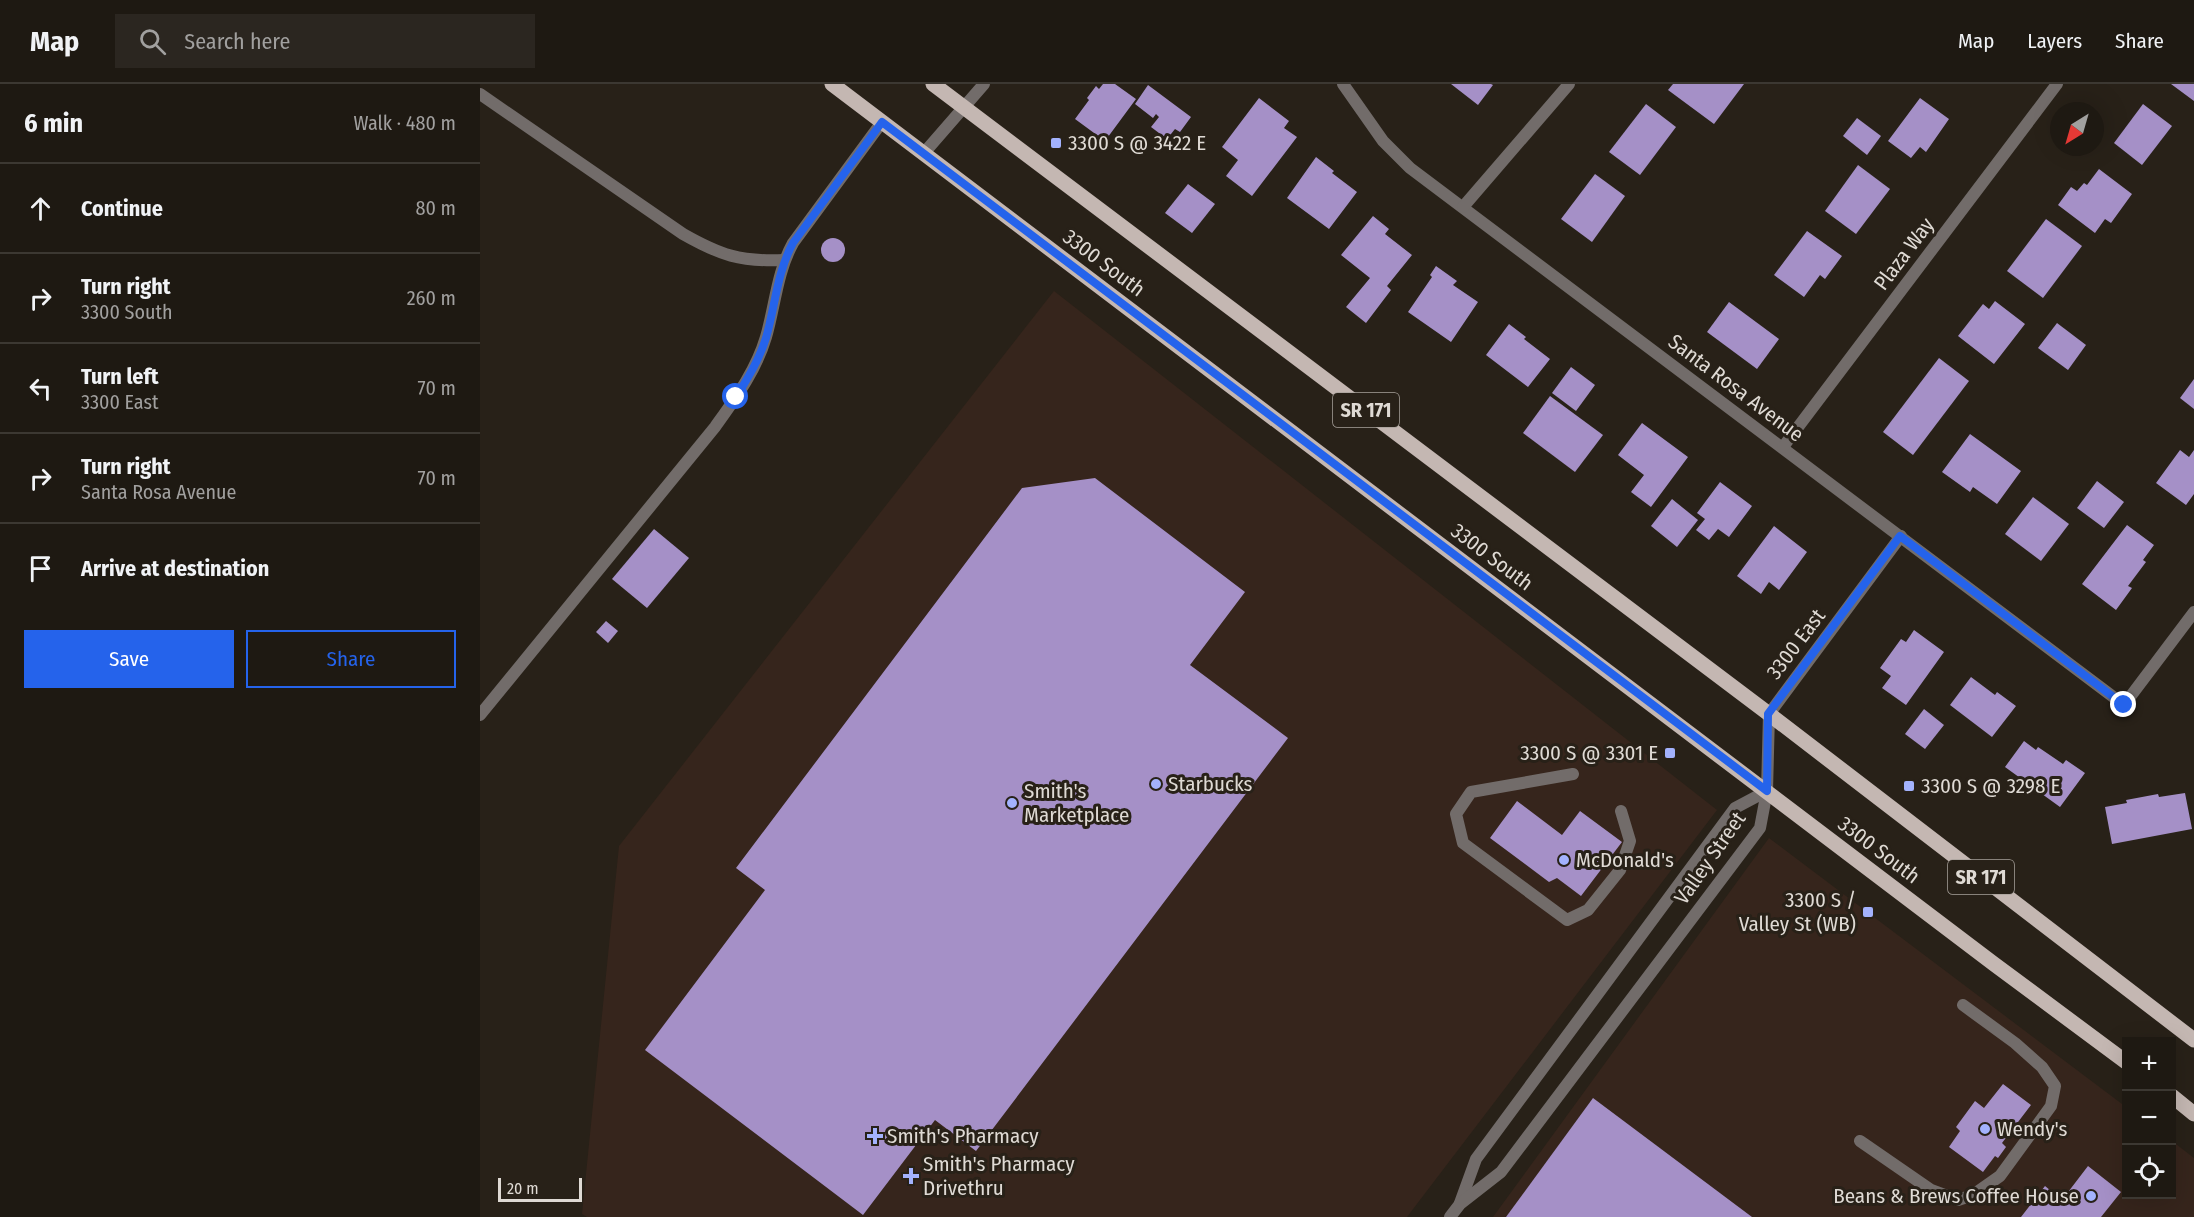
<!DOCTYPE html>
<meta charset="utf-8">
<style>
:root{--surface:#1e1912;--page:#2b2620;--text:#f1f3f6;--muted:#a1a09f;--line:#3c3832;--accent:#2563eb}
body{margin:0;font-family:"Fira Sans Condensed",sans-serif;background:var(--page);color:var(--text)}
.controls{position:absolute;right:18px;bottom:18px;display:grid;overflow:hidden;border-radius:0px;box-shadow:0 6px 24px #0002}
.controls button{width:54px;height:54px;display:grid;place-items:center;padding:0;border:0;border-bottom:2px solid var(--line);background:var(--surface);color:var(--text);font:30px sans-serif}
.compass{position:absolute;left:1570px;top:18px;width:54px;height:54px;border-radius:50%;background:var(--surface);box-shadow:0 6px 24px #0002;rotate:217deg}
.scale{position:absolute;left:18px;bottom:15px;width:84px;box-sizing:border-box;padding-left:6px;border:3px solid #dfdad4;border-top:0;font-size:16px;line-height:21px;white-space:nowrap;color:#dfdad4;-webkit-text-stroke:4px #282118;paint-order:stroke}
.stop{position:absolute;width:18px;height:18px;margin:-14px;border:4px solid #2563eb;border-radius:50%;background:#fff}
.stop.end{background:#2563eb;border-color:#fff;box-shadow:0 2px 6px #0008}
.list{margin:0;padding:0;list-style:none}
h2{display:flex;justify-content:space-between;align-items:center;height:78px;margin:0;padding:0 24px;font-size:26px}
h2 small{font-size:20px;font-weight:400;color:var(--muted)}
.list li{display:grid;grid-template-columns:39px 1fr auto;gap:18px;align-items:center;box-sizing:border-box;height:90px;padding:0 24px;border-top:2px solid var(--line)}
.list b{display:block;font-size:22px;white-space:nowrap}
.list p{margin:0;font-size:20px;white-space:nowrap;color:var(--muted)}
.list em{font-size:20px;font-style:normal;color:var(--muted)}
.actions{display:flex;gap:12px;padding:18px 24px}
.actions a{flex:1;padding:14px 0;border:2px solid var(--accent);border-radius:0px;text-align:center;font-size:21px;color:var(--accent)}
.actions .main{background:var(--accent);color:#fff}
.icon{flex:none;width:33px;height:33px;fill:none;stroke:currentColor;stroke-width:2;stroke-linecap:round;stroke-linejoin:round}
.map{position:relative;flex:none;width:1714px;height:1133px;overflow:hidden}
header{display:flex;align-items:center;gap:36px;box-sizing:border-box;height:84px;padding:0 30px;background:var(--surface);border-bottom:2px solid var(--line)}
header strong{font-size:28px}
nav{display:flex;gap:33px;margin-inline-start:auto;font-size:21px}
.search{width:420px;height:54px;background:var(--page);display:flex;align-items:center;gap:15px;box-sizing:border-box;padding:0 21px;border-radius:0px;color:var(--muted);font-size:22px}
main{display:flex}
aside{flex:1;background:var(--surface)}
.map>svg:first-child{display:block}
</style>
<header>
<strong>Map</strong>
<div class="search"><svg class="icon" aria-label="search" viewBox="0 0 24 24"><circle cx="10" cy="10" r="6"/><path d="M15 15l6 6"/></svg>Search here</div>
<nav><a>Map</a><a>Layers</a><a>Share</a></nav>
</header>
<main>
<aside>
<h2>6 min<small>Walk · 480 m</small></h2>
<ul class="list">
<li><svg class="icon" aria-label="ahead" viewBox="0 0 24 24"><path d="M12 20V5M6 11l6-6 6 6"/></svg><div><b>Continue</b></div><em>80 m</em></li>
<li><svg class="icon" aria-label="right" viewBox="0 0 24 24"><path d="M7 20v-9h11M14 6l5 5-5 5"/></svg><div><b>Turn right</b><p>3300 South</p></div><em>260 m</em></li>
<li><svg class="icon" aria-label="left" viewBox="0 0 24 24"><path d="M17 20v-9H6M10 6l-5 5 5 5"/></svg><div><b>Turn left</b><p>3300 East</p></div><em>70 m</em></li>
<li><svg class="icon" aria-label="right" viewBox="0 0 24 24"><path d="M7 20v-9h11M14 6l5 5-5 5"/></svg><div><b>Turn right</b><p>Santa Rosa Avenue</p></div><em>70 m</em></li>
<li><svg class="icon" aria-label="arrive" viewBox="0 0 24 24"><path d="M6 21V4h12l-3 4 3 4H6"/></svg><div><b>Arrive at destination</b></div></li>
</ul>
<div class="actions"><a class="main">Save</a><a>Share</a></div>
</aside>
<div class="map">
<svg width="1714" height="1133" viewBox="0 0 1714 1133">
<rect width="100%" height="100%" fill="#282118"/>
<g fill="#36251c">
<polygon points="574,207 1237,726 927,1133 107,1133 102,1130 139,762"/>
<polygon points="1289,754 1646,1023 1646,1110 1692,1110 1692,1057 1714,1074 1714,1133 1013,1133"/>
</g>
<g fill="#a590c7">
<polygon points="623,0 635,0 656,15 625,57 595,35 609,16 607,14 616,2 619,5"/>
<polygon points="971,0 1011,0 1013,1 998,21"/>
<polygon points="1193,0 1264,0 1234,40 1188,6"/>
<polygon points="1691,0 1714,0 1714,17"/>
<polygon points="668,1 711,33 700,48 695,45 687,55 671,43 679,33 676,30 673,34 655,20"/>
<polygon points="779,14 809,37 804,44 817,53 772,112 746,92 758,76 742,63"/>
<polygon points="1440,14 1469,35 1446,68 1440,63 1431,74 1408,57"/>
<polygon points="1166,20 1196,43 1160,91 1129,68"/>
<polygon points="1663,20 1692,42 1662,81 1634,59"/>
<polygon points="1377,34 1401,52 1387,71 1363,52"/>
<polygon points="836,73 854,87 852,89 877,108 849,145 807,114"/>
<polygon points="1378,81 1410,105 1376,150 1345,127"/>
<polygon points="1619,85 1652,110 1631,139 1625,135 1615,149 1578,121 1591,103 1597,107 1604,99 1607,101"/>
<polygon points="1115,90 1145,112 1112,158 1081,135"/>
<polygon points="708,100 735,120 712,149 685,129"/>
<polygon points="893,132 909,145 905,150 932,171 907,202 911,206 886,239 866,223 890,194 861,171"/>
<polygon points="1566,135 1602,162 1563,214 1527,187"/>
<polygon points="1327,147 1362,172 1345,195 1340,191 1324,213 1294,191"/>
<circle cx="353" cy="166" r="12"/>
<polygon points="956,182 977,197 973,201 998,218 971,258 928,228 952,193 950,191"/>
<polygon points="1515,217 1545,240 1514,280 1478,252 1503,220 1509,225"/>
<polygon points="1249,218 1299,255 1277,285 1227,248"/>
<polygon points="1577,239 1606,261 1588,286 1558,264"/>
<polygon points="1029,240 1046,253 1044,255 1070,275 1048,303 1006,271"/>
<polygon points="1459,274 1489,297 1433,371 1403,348"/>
<polygon points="1091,283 1115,301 1096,327 1072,309"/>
<polygon points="1714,295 1714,325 1700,314"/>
<polygon points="1070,312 1123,351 1095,388 1043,349"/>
<polygon points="1162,339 1208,373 1171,423 1151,408 1164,391 1138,371"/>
<polygon points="1490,350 1541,387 1517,420 1493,403 1490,408 1462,388"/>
<polygon points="1700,366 1709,373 1714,366 1714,410 1706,421 1676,399"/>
<polygon points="615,394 765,508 710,581 808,654 496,1067 455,1036 383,1131 165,966 285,806 256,784 542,404"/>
<polygon points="1617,397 1644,418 1624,444 1597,424"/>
<polygon points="1240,398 1272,422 1249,453 1238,445 1229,456 1216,446 1225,435 1217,429"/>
<polygon points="1553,413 1589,440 1561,477 1525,450"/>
<polygon points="1192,415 1218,436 1197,463 1171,442"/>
<polygon points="1647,441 1674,461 1663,476 1666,478 1648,502 1652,504 1636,526 1602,500"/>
<polygon points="1294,442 1327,468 1299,506 1289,498 1281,510 1257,492"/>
<polygon points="174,445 209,474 167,524 132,495"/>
<polygon points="126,537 138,547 128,559 116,548"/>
<polygon points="1434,546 1464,568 1426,621 1402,604 1411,592 1400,584 1421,555 1426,558"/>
<polygon points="1491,593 1515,611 1517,608 1536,622 1512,653 1470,621"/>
<polygon points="1444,625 1464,641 1445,665 1425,650"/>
<polygon points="1544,657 1556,666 1558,663 1583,680 1586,676 1605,689 1580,723 1525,683"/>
<polygon points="1705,709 1712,745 1632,760 1625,723 1647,719 1646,716 1678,710 1679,713"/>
<polygon points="1037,717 1082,751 1100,727 1142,758 1101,812 1077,794 1069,798 1010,754"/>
<polygon points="1523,1000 1551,1021 1522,1059 1526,1063 1518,1074 1515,1072 1503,1088 1469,1063 1480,1047 1476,1043 1495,1017 1504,1024"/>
<polygon points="1113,1014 1272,1133 1026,1133"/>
<polygon points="1608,1082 1641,1108 1621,1133 1541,1133 1565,1102 1582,1116"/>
</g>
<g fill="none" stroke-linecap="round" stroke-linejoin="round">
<g stroke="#726c6a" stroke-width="12">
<path d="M0 10 203 150C240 171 260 178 304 176"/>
<path d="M0 631 235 343C255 315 276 287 286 253 295 222 297 188 313 159L402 38"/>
<polyline points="1093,690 991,708 976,730 983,759 1087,836 1108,826 1140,786 1150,757 1141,727"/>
<polyline points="1380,1057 1451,1106 1478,1116 1493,1111 1520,1092 1571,1022 1575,1002 1562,983 1535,959 1483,921"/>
</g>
<g stroke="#726c6a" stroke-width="12">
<polyline points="863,0 903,57 930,84 1644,621 1714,528"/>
<polyline points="444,69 504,0"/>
<polyline points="983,123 1089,0"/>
<polyline points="1303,363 1577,0"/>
<polyline points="1289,630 1421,452"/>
</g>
<g stroke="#726c6a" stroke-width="12">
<polyline points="980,1119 996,1075 1255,724 1287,707"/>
<polyline points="970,1133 980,1120 1021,1088 1280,744 1287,707 1289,630"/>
</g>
<g stroke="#c4b7b2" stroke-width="15">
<polyline points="352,0 1514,880 1646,978"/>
<polyline points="453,0 1289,630 1714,956"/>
<polyline points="1692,1012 1714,1030"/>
</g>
</g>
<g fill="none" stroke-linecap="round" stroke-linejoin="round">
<path stroke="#2563eb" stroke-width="8" d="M256 313C268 294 279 276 286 254 295 223 297 188 313 159L402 38 1287 707 1288 630 1420 452 1644 621"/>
</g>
<g fill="#a3b2fd" stroke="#282118" stroke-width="2">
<rect x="570" y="53" width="12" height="12" rx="3"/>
<rect x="1184" y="663" width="12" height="12" rx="3"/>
<circle cx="676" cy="700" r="6"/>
<rect x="1423" y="696" width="12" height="12" rx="3"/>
<circle cx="532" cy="719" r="6"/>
<circle cx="1084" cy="776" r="6"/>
<rect x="1382" y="822" width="12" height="12" rx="3"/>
<circle cx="1505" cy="1045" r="6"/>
<path d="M392 1043h6v6h6v6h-6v6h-6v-6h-6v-6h6z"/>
<path d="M428 1083h6v6h6v6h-6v6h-6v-6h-6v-6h6z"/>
<circle cx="1611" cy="1112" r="6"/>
</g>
<g text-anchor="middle" stroke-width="6" stroke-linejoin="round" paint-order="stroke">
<g fill="#282118" stroke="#a8a29c" stroke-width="1.5">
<rect x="853" y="309" width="66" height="34" rx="4.5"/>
<rect x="1468" y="776" width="66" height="34" rx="4.5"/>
</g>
<g font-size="20" font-weight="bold" fill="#dfdad4">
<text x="886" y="333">SR 171</text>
<text x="1501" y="800">SR 171</text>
</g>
<g font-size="21" fill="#dfdad4" stroke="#282118" text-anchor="start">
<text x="588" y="66">3300 S @ 3422 E</text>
<text x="1178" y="676" text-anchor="end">3300 S @ 3301 E</text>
<text x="688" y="707">Starbucks</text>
<text x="1441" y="709">3300 S @ 3298 E</text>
<text x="544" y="714">Smith's<tspan x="544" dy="24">Marketplace</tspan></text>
<text x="1096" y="783">McDonald's</text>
<text x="1376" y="823" text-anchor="end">3300 S /<tspan x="1376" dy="24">Valley St (WB)</tspan></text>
<text x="1517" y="1052">Wendy's</text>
<text x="407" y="1059">Smith's Pharmacy</text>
<text x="443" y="1087">Smith's Pharmacy<tspan x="443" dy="24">Drivethru</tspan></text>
<text x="1599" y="1119" text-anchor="end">Beans &amp; Brews Coffee House</text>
</g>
<g font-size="21" fill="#dfdad4" stroke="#282118">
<text transform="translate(1424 170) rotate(-53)" y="7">Plaza Way</text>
<text transform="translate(624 179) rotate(37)" y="7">3300 South</text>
<text transform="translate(1256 304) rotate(37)" y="7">Santa Rosa Avenue</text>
<text transform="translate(1012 473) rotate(37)" y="7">3300 South</text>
<text transform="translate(1316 560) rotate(-53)" y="7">3300 East</text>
<text transform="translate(1399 766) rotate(37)" y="7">3300 South</text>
<text transform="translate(1230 774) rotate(-55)" y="7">Valley Street</text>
</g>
</g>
</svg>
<div class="controls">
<button>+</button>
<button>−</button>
<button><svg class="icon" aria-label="locate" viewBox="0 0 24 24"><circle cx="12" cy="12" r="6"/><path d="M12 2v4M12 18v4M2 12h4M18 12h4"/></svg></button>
</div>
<svg class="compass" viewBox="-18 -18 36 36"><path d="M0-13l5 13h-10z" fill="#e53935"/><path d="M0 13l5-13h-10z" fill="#a1a09f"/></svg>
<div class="scale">20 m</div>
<div class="stop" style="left:256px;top:313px"></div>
<div class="stop end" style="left:1644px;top:621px"></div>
</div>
</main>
